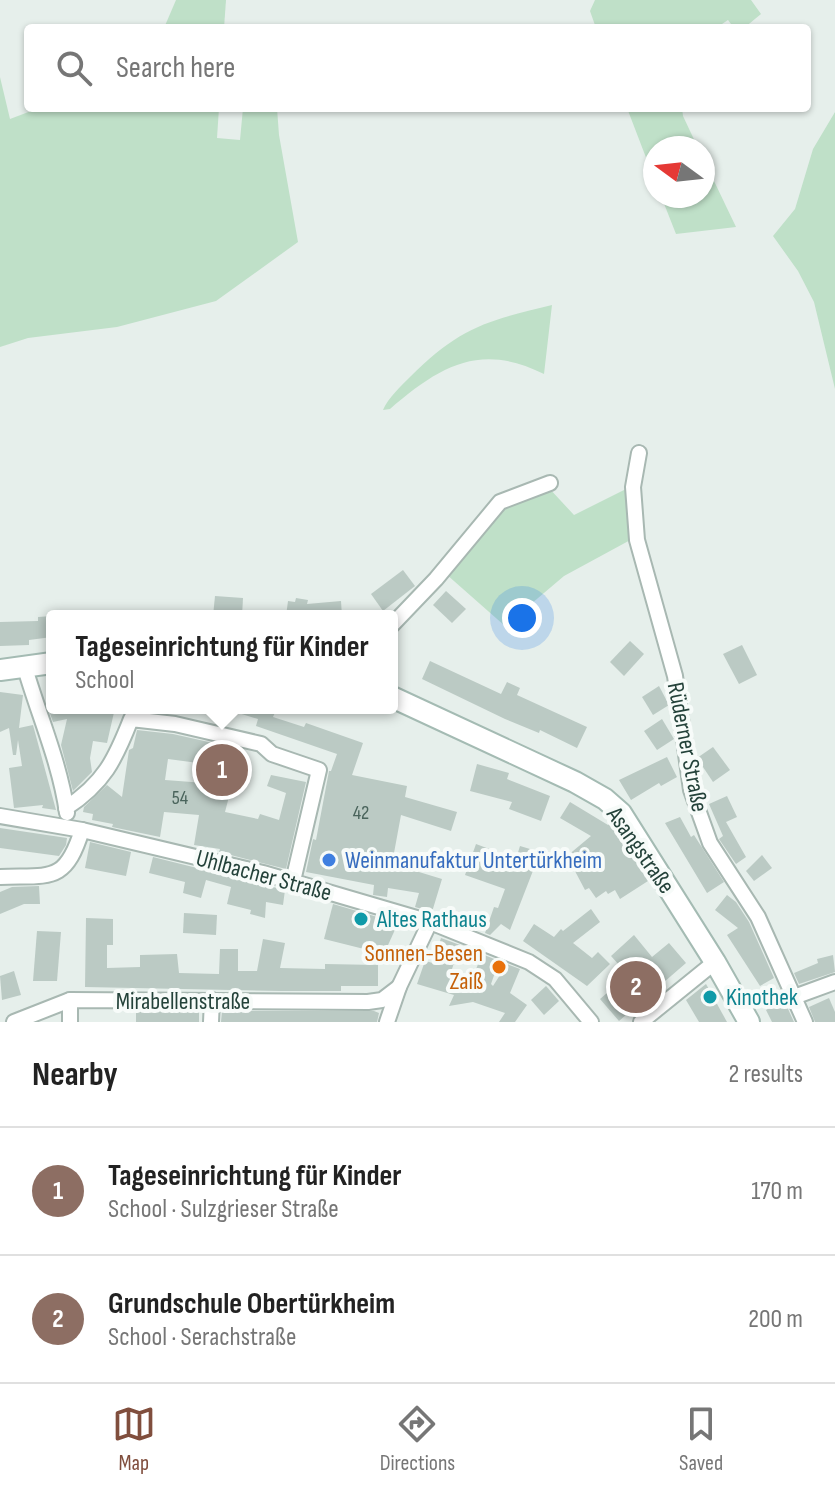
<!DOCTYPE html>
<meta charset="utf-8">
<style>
:root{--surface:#fff;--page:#f6f6f6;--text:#222;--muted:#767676;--line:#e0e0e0;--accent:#804e3d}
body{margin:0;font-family:"Sofia Sans Condensed",sans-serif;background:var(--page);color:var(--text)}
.compass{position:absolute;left:643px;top:136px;width:72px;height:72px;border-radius:50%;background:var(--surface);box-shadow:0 2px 6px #0004;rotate:285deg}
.you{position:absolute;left:522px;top:618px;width:28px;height:28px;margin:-20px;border:6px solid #fff;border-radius:50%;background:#1a73e8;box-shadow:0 0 0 12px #1a73e833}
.badge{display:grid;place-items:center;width:52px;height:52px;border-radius:50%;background:var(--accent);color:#fff;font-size:26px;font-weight:700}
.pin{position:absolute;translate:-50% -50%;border:4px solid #fff;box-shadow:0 2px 8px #0006}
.popup{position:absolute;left:46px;top:610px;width:352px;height:104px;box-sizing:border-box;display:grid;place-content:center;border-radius:8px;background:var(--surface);filter:drop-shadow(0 2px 6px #0005);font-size:26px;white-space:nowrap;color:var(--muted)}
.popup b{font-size:30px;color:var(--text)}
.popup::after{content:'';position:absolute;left:50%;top:100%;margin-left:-16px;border:16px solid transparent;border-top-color:var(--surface)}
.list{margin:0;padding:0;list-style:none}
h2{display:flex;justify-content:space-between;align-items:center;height:104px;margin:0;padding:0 32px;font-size:34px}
h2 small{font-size:26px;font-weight:400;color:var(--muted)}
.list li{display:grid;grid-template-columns:52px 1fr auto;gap:24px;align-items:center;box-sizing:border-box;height:128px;padding:0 32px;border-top:2px solid var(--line)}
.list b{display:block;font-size:30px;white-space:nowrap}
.list p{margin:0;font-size:26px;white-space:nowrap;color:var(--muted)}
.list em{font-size:26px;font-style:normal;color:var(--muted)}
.icon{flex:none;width:44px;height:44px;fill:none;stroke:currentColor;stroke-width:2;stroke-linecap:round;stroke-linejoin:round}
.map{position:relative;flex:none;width:835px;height:1022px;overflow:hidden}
.search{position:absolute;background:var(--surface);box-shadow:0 2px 6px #0004;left:24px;right:24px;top:24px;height:88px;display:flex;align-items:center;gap:20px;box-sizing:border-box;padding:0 28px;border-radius:8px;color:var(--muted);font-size:30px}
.sheet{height:360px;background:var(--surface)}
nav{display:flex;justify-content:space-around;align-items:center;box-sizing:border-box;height:112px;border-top:2px solid var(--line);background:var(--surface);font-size:22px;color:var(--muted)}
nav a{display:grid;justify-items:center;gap:4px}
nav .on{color:var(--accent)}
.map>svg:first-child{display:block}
</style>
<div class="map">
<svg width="835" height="1022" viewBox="0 0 835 1022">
<rect width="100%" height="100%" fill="#e6efeb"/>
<g fill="#bfe0c8">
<polygon points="176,0 226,0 224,28 164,28"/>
<polygon points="595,0 751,0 761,14 744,28 734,28 728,20 716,28 596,28 590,11"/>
<polygon points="0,77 10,119 39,108 219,108 217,138 240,140 243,108 277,108 279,135 298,242 216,301 117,327 28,338 0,347"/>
<polygon points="627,108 682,108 683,116 698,148 655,148 655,181"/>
<polygon points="835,112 835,389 814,302 798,271 773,236 795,209 813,149"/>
<polygon points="703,158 736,227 676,234 661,196 703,196"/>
<path d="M552 305 544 374C480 342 440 366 390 409L383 410C388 398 401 386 410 377 460 327 486 321 552 305Z"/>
<polygon points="548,487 574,515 630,487 634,538 564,576 505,626 446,574 502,505"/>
</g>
<g fill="#bbcac4">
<polygon points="403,570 415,586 383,611 371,594"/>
<polygon points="446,591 466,609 452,623 433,605"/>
<polygon points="215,596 243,598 242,616 213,616"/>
<polygon points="296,598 308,600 307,604 341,601 342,616 286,616 288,601 295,602"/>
<polygon points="52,616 52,637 29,640 29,645 0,646 0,622 38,621 38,617"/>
<polygon points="630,641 644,654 624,676 610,662"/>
<polygon points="742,645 757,675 739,684 723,654"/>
<polygon points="430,661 501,694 507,682 520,688 517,695 587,727 577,748 540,730 539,733 505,719 422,679"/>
<polygon points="659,686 669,705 653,715 642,697"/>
<polygon points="0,692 23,695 19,728 33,725 56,810 42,808 43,805 14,808 9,768 22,766 18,740 16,755 13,755 9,728 0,732"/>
<polygon points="48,708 115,708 107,743 93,741 90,758 92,772 73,791 61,745 67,719 53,722"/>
<polygon points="232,708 268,708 276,710 273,717 304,727 306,723 363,743 352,775 407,786 405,797 457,812 451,831 401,815 394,853 421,857 419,872 442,879 432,912 415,907 419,893 388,888 387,897 373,895 374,885 306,872 313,839 316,840 329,771 331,771 337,754 256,726 258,719 232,711"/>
<polygon points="662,719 674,739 657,750 644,731"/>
<polygon points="137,730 173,734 240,749 236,768 168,759 165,780 232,785 225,812 258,819 260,814 279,820 286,793 267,786 271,775 306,782 286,869 219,852 220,849 194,845 199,815 164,812 160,837 112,827 113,824 92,820 93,814 83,812 84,807 107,785 122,797 129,750 133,748"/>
<polygon points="713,747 730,770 713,782 697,758"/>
<polygon points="667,757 677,777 661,786 659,783 631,800 619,780"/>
<polygon points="477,764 509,773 507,779 550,796 541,821 509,809 512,802 470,791"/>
<polygon points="727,796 737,817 726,822 746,857 736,864 719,839 723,836 709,804"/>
<polygon points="570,802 608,825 610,822 648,881 620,899 615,890 608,894 606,891 596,898 589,888 585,890 567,856 591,836 560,818"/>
<polygon points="680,817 691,837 694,835 724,882 707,893 665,823"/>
<polygon points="0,828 67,838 66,845 59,856 0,848"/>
<polygon points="90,842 131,852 126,876 85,868"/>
<polygon points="476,844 516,859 520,846 530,849 526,858 536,863 510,930 501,924 490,935 485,933 494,907 498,908 505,889 465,875"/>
<polygon points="762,855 772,868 754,881 746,871"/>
<polygon points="153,857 285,890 283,905 266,902 265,918 250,914 251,910 227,904 231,887 206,880 201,898 183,893 185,882 149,873"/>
<polygon points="39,886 40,904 24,904 0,914 0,892 12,887"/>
<polygon points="727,895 736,902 749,922 774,978 760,986 727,935 738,928 715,910"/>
<polygon points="333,904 398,923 384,954 324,939"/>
<polygon points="591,909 600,922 573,943 592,958 598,952 610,964 587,986 523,941 534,924 554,937 561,929 563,931"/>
<polygon points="184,913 217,915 216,935 183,933"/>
<polygon points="86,918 113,919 113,945 107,945 107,968 140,967 140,955 177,954 179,973 219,974 220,949 238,949 238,971 257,971 263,939 285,943 280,968 325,969 325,964 378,965 378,986 341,986 341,991 282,991 85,987"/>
<polygon points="37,931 61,932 57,981 33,981"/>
<polygon points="634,935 652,957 669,943 686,963 619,1021 600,999 628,975 611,956"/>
<polygon points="441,938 460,945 452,969 459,971 471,982 482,954 499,961 491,984 493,986 507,964 520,969 510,993 527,1005 515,1022 499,1022 505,1013 473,1002 449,1006 454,995 417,984 425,961 433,963"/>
<polygon points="833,955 835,972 799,984 794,973 818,963 817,959"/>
<polygon points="14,971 21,995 2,1000 0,976"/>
<polygon points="706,984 727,1022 699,1022 686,1000"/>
<polygon points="546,986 559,1001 544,1015 531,1000"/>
<polygon points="829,998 835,1012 835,1022 815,1022 809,1007"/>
<polygon points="784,1000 794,1022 772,1022 766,1010"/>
<polygon points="136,1010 199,1011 199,1022 136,1022"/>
<polygon points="222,1011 374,1011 379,1013 377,1022 221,1022"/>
</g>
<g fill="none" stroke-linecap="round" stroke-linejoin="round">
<g stroke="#a8b8b2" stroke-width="18">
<g id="street">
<polyline points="639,453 633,487 637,540 675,676 691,790 710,843 758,917 805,1022"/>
<polyline points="392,625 436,579 500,502 550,483"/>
<path d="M25 668C39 716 60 763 67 813"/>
<path d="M66 808C104 783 115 760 131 719L175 724 261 744 272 754 319 770 293 881"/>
<polyline points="0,816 82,830 263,873 430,922 529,962 555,979 591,1022"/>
<path d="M0 877C50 875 65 884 82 830"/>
<polyline points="794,997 835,982"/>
<polyline points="70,1000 70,1022"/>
<polyline points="14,1022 70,1000 368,1002 382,1000 399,987"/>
<polyline points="211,1022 212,1000"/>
<polyline points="387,1022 399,987 430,922"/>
<polyline points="641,1022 715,962"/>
</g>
</g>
<g stroke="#a4bbb3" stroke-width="24">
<g id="secondary">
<polyline points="0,670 52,663"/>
<polyline points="392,697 575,782 605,799 621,813 715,962 749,1022"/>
</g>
</g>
<use href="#street" stroke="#fff" stroke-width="14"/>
<use href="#secondary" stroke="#fff" stroke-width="20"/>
</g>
<circle fill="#3f7fe0" stroke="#f7fbf9" stroke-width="3" cx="329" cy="860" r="8"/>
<g fill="#0f9aa8" stroke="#f7fbf9" stroke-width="3">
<circle cx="361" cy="919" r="8"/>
<circle cx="710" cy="997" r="8"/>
</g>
<circle fill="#e8710a" stroke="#f7fbf9" stroke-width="3" cx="499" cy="967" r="8"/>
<g text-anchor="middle" stroke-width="8" stroke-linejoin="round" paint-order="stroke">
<g font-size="20" fill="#4a645c">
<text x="180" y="804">54</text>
<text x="361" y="819">42</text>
</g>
<g font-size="24" fill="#24423a" stroke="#f7fbf9">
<text transform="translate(688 747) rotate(79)" y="8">Rüderner Straße</text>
<text transform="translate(641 850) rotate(55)" y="8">Asangstraße</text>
<text transform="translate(264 875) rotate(15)" y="8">Uhlbacher Straße</text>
<text x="183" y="1009">Mirabellenstraße</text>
</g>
<g font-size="24" fill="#366cbe" stroke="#f7fbf9" text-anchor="start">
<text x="345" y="868">Weinmanufaktur Untertürkheim</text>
</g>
<g font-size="24" fill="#0d838f" stroke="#f7fbf9" text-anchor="start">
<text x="377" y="927">Altes Rathaus</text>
<text x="726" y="1005">Kinothek</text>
</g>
<g font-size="24" fill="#c56008" stroke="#f7fbf9" text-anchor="end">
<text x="483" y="961">Sonnen-Besen<tspan x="483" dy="28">Zaiß</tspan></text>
</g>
</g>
</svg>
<svg class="compass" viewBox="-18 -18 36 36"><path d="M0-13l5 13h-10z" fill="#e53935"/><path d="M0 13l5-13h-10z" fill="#767676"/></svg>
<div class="you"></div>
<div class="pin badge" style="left:222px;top:770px;background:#8d6e63">1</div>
<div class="popup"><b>Tageseinrichtung für Kinder</b>School</div>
<div class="pin badge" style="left:636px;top:987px;background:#8d6e63">2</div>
<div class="search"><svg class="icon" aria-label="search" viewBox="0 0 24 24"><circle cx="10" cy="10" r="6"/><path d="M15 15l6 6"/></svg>Search here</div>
</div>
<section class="sheet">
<h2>Nearby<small>2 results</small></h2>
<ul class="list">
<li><span class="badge" style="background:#8d6e63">1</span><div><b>Tageseinrichtung für Kinder</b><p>School · Sulzgrieser Straße</p></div><em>170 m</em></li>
<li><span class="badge" style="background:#8d6e63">2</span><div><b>Grundschule Obertürkheim</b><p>School · Serachstraße</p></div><em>200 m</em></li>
</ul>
</section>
<nav>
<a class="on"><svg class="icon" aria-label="map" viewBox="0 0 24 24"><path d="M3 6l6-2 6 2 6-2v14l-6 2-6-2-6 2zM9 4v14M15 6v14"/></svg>Map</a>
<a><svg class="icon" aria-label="directions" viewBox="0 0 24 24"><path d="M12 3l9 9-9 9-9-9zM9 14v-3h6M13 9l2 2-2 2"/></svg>Directions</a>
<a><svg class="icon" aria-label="saved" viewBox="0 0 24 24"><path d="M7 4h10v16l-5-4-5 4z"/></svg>Saved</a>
</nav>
